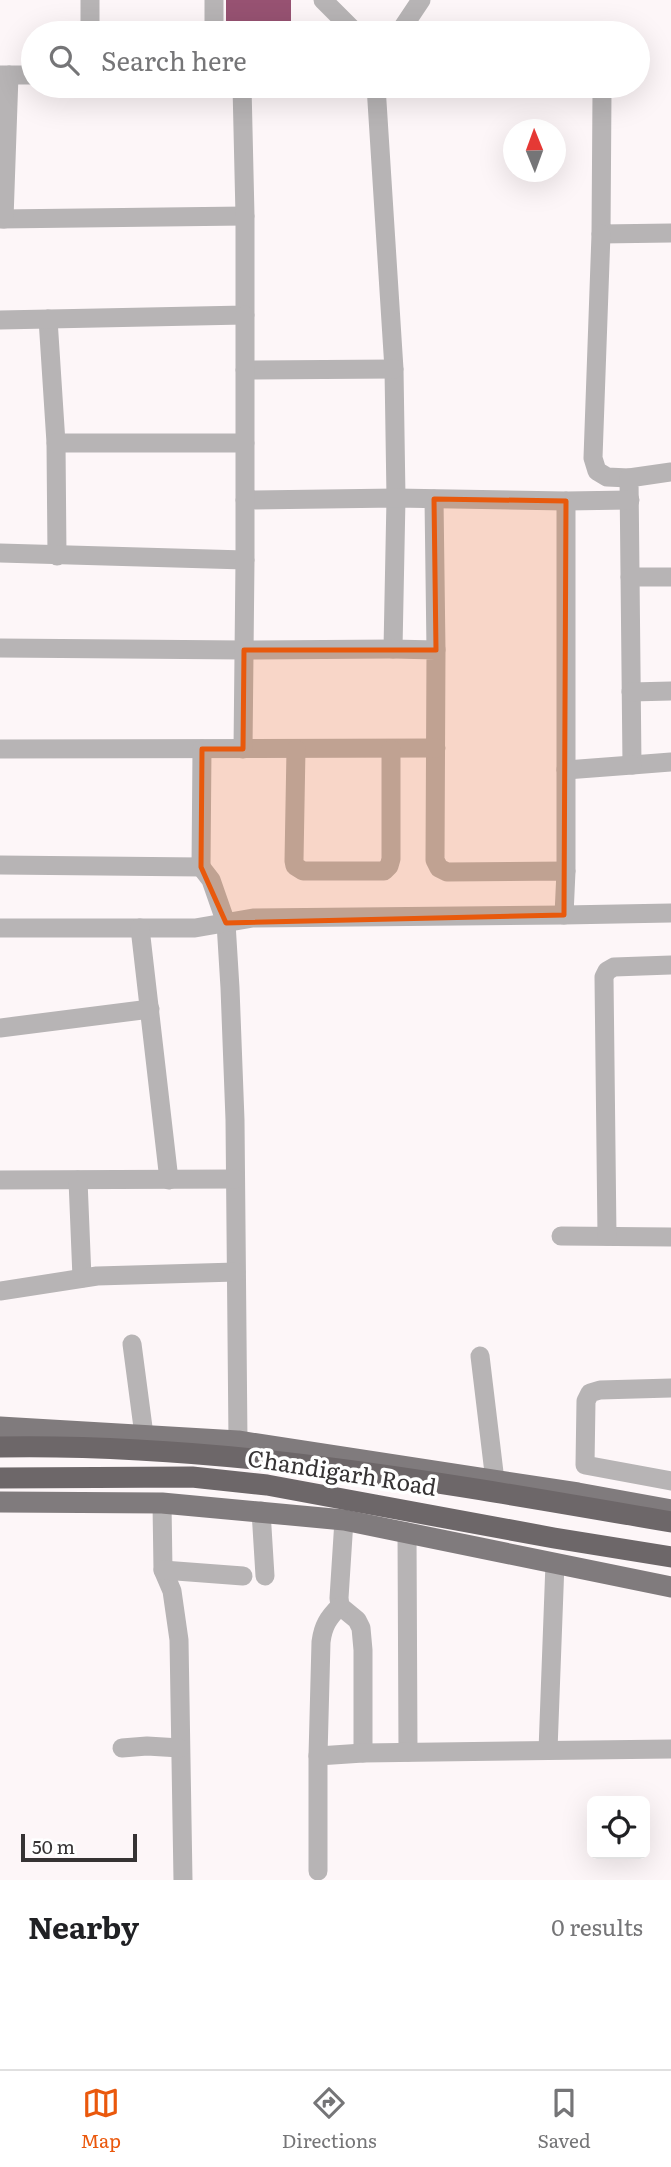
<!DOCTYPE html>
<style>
:root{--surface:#fff;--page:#f6f6f6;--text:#202124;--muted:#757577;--line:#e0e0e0;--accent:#ea580c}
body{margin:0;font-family:Literata,serif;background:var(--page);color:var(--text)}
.controls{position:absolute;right:21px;bottom:21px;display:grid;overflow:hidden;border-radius:10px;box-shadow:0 7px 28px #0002}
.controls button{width:63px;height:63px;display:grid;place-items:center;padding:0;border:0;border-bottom:2px solid var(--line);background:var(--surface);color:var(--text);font:35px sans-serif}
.compass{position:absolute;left:503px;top:119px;width:63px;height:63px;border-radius:50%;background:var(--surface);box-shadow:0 7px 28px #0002;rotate:359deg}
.scale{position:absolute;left:21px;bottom:18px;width:116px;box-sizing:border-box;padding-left:7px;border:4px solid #363334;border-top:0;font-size:19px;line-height:24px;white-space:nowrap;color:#363334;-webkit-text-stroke:5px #fff;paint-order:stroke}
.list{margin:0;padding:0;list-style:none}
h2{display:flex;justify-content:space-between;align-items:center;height:91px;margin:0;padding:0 28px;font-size:30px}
h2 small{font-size:23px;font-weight:400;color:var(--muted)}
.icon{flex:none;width:38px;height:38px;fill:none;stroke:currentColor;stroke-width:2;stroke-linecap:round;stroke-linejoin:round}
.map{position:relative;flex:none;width:671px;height:1880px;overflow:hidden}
.search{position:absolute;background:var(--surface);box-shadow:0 7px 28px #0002;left:21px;right:21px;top:21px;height:77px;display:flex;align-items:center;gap:18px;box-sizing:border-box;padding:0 24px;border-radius:38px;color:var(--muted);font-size:26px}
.sheet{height:189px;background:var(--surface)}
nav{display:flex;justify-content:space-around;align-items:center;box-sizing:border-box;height:98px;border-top:2px solid var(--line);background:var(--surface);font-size:19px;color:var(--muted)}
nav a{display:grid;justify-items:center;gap:4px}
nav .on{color:var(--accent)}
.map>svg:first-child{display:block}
</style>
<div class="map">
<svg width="671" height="1880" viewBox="0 0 671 1880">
<rect width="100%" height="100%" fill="#fdf6f8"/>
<rect fill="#975272" x="226" y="0" width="65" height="33"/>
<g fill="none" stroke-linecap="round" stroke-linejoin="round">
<g stroke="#b7b4b5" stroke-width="19">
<polyline points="90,0 90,33"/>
<polyline points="214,0 214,33"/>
<polyline points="323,0 356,33"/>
<polyline points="399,33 421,0"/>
<polyline points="0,75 33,75"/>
<polyline points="376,86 394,369 396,498 393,649 436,650 435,860 439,868 447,872 566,871 564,915 671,913"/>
<polyline points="602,92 601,234 671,233"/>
<polyline points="0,219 245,216"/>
<polyline points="4,219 9,75"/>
<polyline points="601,234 593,458 597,471 607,477 629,478"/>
<polyline points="48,319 56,443 57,556"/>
<polyline points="0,320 245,315 245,216 242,86"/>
<polyline points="245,370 394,369"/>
<polyline points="56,443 245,443"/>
<polyline points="671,472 629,478 632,765 671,762"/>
<polyline points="434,499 436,650"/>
<polyline points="245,500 396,498 566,501 630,500"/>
<polyline points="566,501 566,871"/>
<polyline points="0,553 245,560"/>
<polyline points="630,577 671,577"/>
<polyline points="0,648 244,650 393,649"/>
<polyline points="631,692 671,691"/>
<polyline points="0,749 436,748"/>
<polyline points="243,749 245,560 245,315"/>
<polyline points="296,749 294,861 295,866 303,871 384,871 389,866 391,859 391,749"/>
<polyline points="566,770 632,765"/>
<polyline points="0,865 201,867 202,749"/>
<polyline points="201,867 211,880 226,923 230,988 235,1120 238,1441"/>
<polyline points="0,928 195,928 253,918 564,915"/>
<polyline points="140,928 169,1180"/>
<polyline points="0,1028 150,1009"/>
<polyline points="0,1180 235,1179"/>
<polyline points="78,1180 82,1278"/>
<polyline points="561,1236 671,1237"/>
<polyline points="607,1236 604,977 607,971 614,967 671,965"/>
<polyline points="0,1291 97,1276 236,1272"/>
<polyline points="132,1344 144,1435"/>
<polyline points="480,1356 495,1481"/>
<polyline points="671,1388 600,1390 590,1393 586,1401 585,1465 671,1481"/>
<polyline points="162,1503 163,1570 172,1591 179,1640 183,1880"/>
<polyline points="261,1511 265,1576"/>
<polyline points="344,1520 339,1598 340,1606 357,1620 361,1628 363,1650 363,1753"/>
<polyline points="407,1532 408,1752"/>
<polyline points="163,1570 243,1576"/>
<polyline points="122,1748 147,1746 180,1748"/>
<polyline points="548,1750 555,1563"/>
<polyline points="318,1756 363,1753 671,1749"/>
<path d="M318 1871V1756L321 1642C323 1626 328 1618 340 1606"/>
</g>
<g stroke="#807b7d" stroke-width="21">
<polyline points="0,1427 238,1441 578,1493 671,1510"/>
<polyline points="0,1502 162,1503 344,1520 671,1587"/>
</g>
<g stroke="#6d6769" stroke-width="21">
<path d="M0 1447C225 1443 450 1484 671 1522"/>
<polyline points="0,1478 192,1477 267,1485 554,1538 671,1557"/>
</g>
</g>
<path fill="#e8590c" fill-opacity="0.2" stroke="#e8590c" stroke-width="5" stroke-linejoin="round" d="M434 499 566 501 564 915 226 923 201 867 202 749H243L244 650H436Z"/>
<g text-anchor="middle" stroke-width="7" stroke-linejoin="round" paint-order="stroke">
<g font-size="23" fill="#363334" stroke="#fff">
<text transform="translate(342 1473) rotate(9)" y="8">Chandigarh Road</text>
</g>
</g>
</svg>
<div class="controls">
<button><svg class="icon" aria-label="locate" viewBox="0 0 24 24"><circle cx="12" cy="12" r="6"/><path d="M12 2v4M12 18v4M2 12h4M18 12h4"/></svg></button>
</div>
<svg class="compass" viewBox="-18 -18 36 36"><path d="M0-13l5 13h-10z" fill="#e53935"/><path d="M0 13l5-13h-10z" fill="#757577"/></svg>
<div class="scale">50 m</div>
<div class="search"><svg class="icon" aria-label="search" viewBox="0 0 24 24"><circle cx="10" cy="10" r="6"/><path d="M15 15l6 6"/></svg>Search here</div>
</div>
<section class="sheet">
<h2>Nearby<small>0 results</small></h2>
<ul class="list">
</ul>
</section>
<nav>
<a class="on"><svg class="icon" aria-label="map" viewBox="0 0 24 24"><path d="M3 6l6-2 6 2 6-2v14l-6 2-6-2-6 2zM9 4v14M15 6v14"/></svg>Map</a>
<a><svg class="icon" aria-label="directions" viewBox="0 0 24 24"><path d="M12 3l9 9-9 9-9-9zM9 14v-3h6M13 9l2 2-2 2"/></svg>Directions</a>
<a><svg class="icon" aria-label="saved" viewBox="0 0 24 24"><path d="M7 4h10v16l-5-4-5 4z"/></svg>Saved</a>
</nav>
